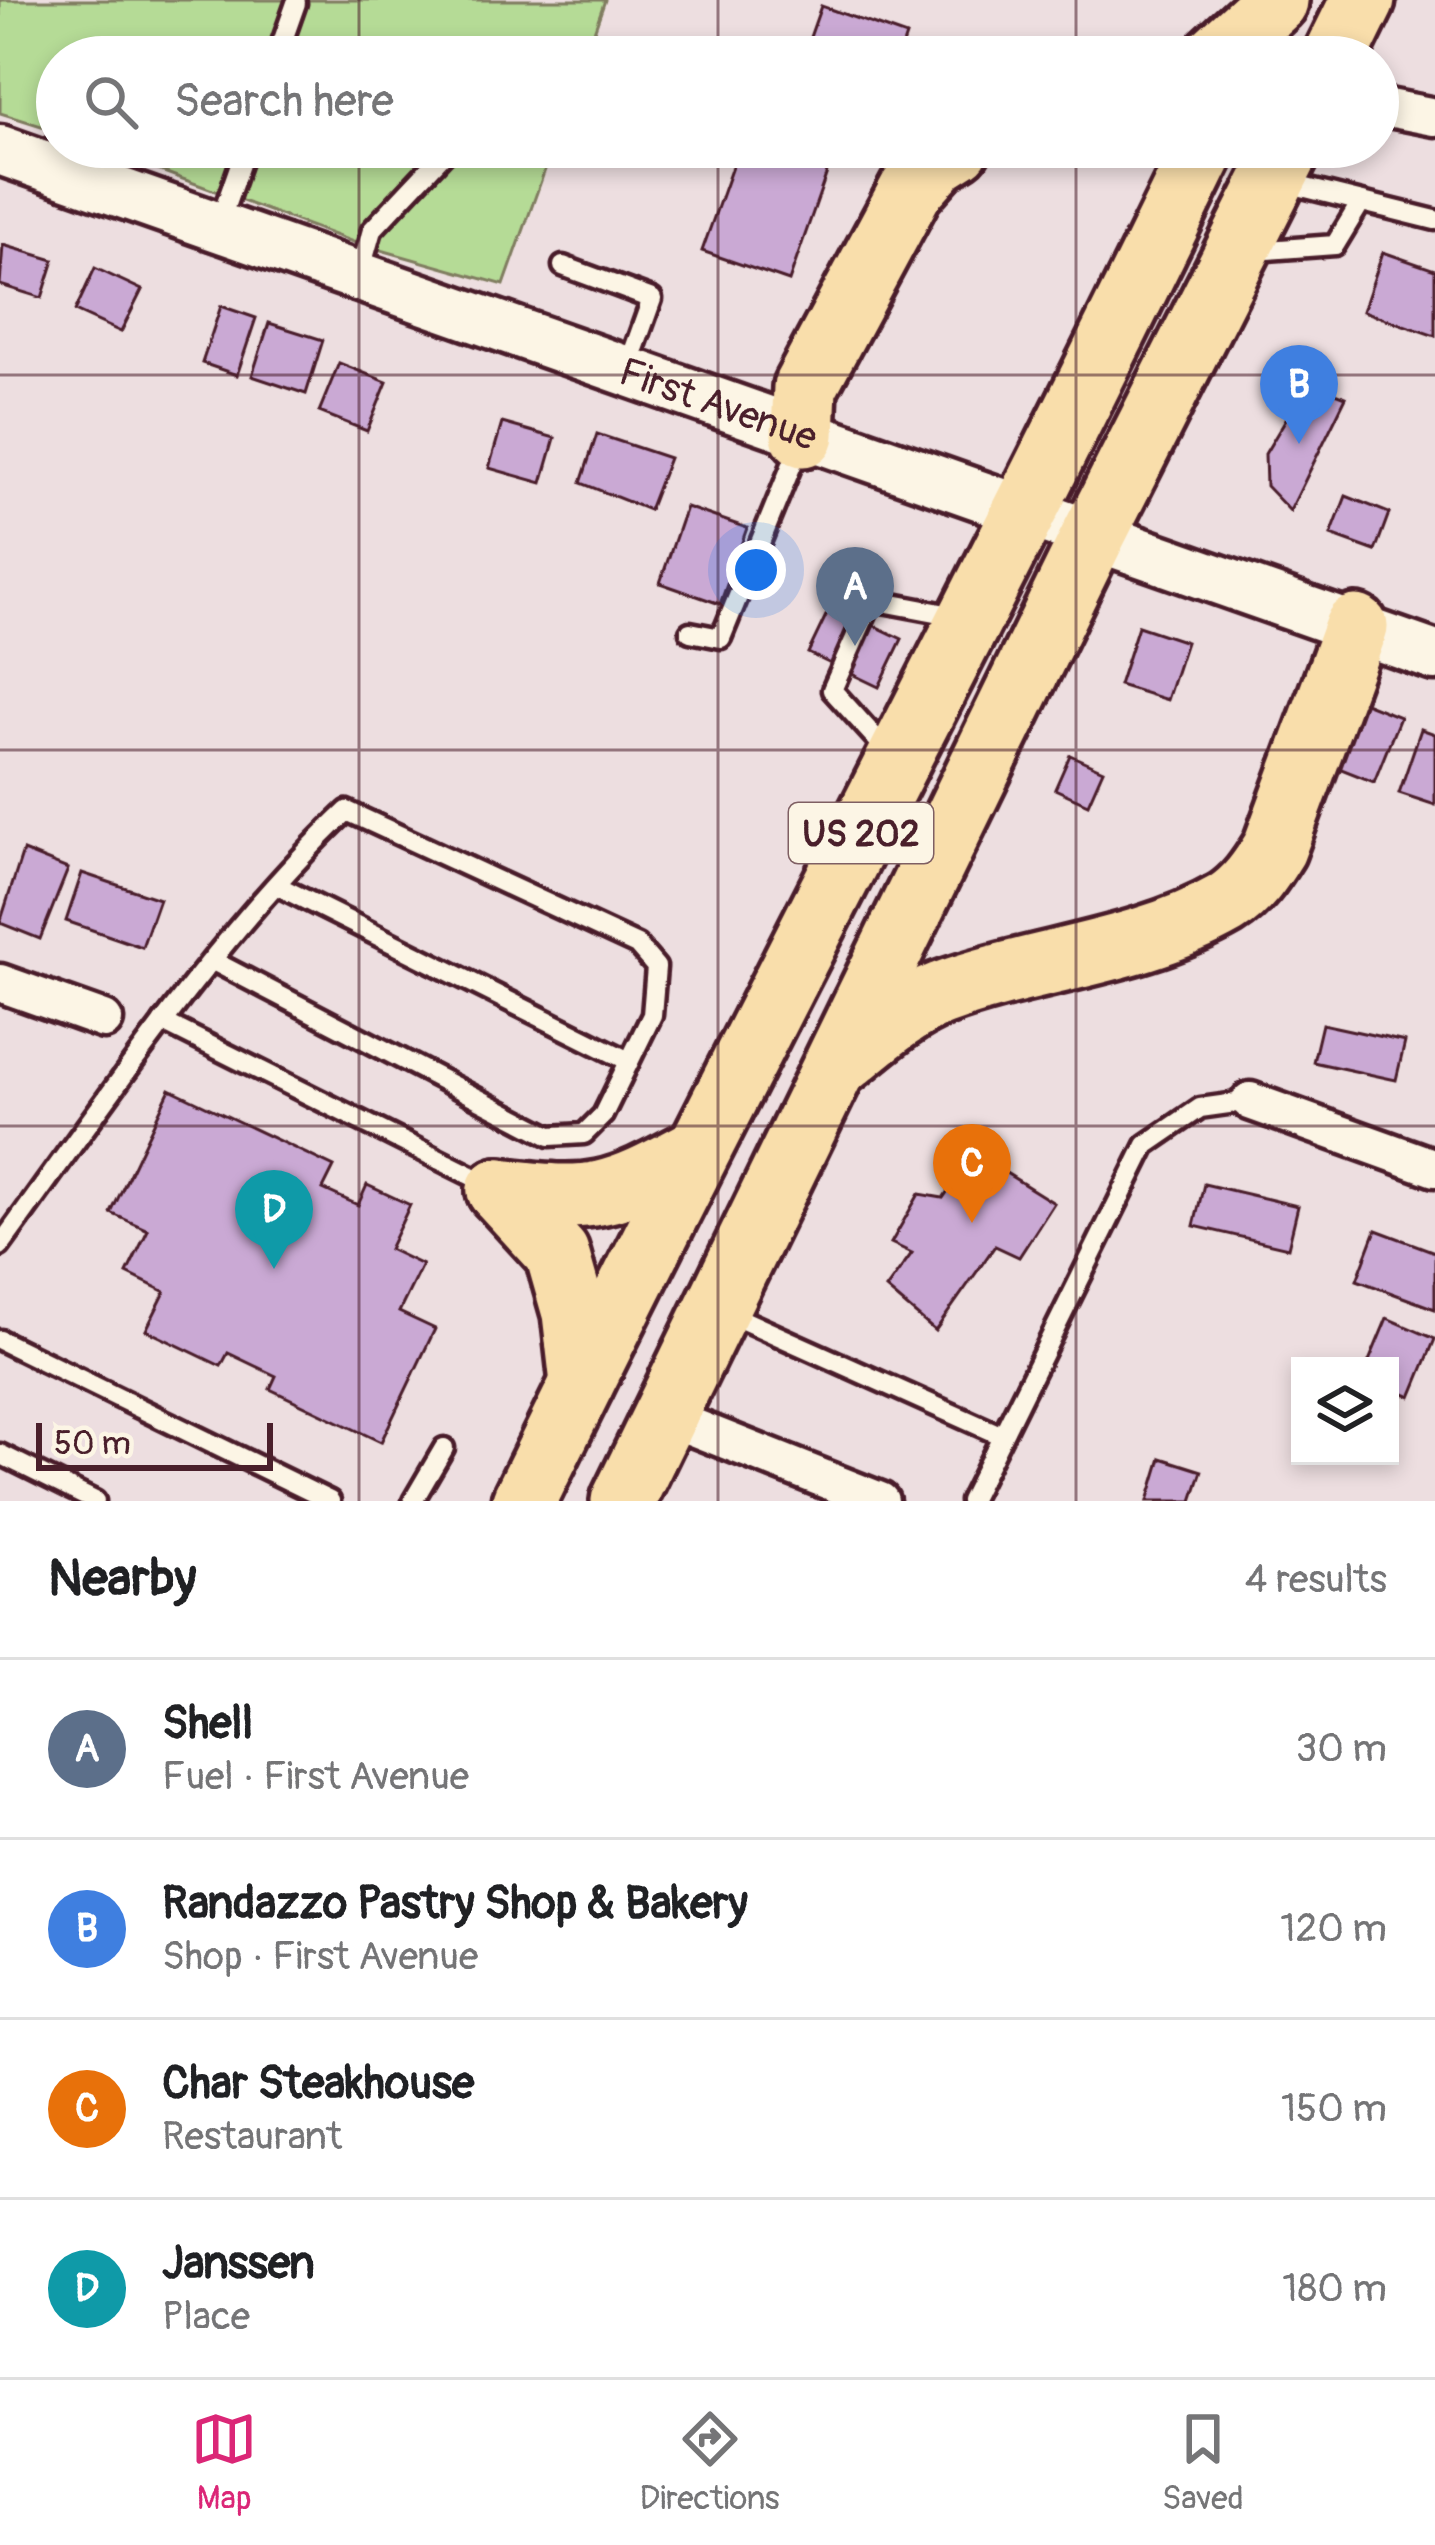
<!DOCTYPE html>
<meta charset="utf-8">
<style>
:root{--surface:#fff;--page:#f6f6f6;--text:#202124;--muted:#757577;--line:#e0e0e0;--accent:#db2777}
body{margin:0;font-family:Pangolin,sans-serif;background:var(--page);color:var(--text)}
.controls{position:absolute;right:36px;bottom:36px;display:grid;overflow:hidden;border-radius:0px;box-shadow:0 6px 18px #0003}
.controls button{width:108px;height:108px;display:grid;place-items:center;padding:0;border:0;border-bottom:3px solid var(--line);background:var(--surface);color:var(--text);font:60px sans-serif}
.scale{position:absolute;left:36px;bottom:30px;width:237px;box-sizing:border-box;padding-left:12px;border:6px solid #4a1f2b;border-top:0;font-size:33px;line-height:42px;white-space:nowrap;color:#4a1f2b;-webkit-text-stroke:9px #fcf5e5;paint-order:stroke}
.you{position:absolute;left:756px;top:570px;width:42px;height:42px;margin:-30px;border:9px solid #fff;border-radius:50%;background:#1a73e8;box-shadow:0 0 0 18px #1a73e833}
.badge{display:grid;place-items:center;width:78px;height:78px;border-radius:50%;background:var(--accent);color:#fff;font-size:39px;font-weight:700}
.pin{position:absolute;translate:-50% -99px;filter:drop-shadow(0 3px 6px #0008)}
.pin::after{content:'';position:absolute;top:63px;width:42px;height:36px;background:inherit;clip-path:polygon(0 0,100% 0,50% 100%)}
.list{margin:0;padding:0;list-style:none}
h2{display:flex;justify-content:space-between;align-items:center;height:156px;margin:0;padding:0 48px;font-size:51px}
h2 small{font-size:39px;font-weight:400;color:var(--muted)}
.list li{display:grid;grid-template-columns:78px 1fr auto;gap:36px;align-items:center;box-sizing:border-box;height:180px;padding:0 48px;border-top:3px solid var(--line)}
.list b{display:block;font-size:45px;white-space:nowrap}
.list p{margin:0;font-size:39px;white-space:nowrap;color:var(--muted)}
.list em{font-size:39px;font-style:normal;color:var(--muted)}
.icon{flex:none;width:66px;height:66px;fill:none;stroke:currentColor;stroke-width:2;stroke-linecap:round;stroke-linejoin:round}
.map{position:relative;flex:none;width:1435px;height:1501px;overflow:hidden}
.search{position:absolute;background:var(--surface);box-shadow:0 6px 18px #0003;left:36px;right:36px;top:36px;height:132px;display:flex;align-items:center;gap:30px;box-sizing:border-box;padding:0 42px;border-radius:66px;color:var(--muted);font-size:45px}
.sheet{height:876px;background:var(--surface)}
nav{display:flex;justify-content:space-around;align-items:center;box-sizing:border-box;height:168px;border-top:3px solid var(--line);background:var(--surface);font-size:33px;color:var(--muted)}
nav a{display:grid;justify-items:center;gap:6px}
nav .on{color:var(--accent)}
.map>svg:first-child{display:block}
</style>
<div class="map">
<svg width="1435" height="1501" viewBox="0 0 1435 1501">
<rect width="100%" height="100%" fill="#eddee0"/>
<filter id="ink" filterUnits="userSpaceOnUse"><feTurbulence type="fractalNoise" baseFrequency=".00833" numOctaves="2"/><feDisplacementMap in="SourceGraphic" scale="24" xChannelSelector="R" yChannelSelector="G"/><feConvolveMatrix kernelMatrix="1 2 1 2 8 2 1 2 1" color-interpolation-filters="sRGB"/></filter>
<g filter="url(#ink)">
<g fill="#b5db96" stroke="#807d60" stroke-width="3">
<polygon points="0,0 605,0 585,57 57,57 57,131 0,113"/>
<polygon points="96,147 553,147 504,285 353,242"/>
</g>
<g fill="#caa9d4" stroke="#4a1f2b" stroke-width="3">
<polygon points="821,6 906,36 899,57 803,57"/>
<polygon points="739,147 867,147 859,168 832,158 789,281 702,251"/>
<polygon points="3,245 54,260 42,298 0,285"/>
<polygon points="1383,252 1435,270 1435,336 1363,311"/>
<polygon points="95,268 142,290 121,332 75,311"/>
<polygon points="221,306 256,318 237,375 202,363"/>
<polygon points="269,323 323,340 306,394 252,376"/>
<polygon points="339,363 387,382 367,431 319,412"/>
<polygon points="1308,382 1346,397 1290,511 1266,486 1265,454"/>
<polygon points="502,423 555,438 542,483 489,468"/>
<polygon points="597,434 669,458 649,510 581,483"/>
<polygon points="1346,496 1389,513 1375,551 1331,535"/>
<polygon points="686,507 747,528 720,604 660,583"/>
<polygon points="831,605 902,639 879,687 808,653"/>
<polygon points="1138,626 1186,642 1167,700 1119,685"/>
<polygon points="1362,702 1400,717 1374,782 1336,767"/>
<polygon points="1421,729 1435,734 1435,805 1399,793"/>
<polygon points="1070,755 1103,770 1088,804 1055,789"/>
<polygon points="23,851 68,869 40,939 0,923"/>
<polygon points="82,873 159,899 142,947 66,921"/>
<polygon points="1322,1024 1405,1042 1396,1080 1313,1062"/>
<polygon points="170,1089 334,1167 323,1189 358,1205 367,1185 410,1205 389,1249 422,1265 399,1312 435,1329 381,1442 270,1389 276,1376 228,1353 221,1366 146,1330 165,1292 127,1273 148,1230 111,1213"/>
<polygon points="974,1153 1054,1203 1019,1257 995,1246 935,1331 886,1289 912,1253 891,1243 919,1194 943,1198"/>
<polygon points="1204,1184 1298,1206 1288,1248 1194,1226"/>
<polygon points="1376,1230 1435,1252 1435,1309 1357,1280"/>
<polygon points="1387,1318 1435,1339 1411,1397 1390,1388 1390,1366 1367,1366"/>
<polygon points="1161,1458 1202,1471 1192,1501 1148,1501"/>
</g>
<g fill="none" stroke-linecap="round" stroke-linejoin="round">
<g stroke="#4a1f2b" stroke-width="27">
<g id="lane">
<polyline points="440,55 442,57"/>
<polyline points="277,57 296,3"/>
<polyline points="1282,182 1435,220"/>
<polyline points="218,227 246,147"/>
<polyline points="1253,251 1335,245 1361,202"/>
<polyline points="563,266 652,299 627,369"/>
<polyline points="359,276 372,230 450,147"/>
<polyline points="690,632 721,638 800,445"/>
<polyline points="891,755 832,690 872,600 962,617"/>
<polyline points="278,886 629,1061"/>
<polyline points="163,1022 492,1186"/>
<path d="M0 1246C105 1102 218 933 347 811L637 945 656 967 652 1015 603 1115 584 1134 550 1136 215 962"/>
<polyline points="725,1312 1000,1435"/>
<polyline points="0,1340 330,1501"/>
<polyline points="0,1454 95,1501"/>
<polyline points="413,1501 444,1448"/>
<polyline points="970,1501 1146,1145 1200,1108 1250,1101"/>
</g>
</g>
<g stroke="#4a1f2b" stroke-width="45">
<g id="street">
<polyline points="1378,106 1435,117"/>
<polyline points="0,983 104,1020"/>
<polyline points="1250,1101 1435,1168"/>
<polyline points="665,1416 880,1501"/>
</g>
</g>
<g stroke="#4a1f2b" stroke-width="57">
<g id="secondary">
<path id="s1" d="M0 150 1435 656"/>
</g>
</g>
<g stroke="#4a1f2b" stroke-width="72">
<g id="highway">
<polyline points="1215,57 1276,1"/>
<polyline points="1335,57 1363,0"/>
<polyline points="803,435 805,387 911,190 939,159 958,147"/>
<path d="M842 1062C873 1037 904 1008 941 994 1033 960 1141 953 1226 904 1248 890 1261 870 1274 849L1356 627"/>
<polyline points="499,1190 557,1253 574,1313 582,1383"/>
<path d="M499 1190C593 1203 611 1197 694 1152"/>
<path d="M524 1501C746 1047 985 602 1205 147"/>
<polyline points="623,1501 1093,536 1290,147"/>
</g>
</g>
<use href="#lane" stroke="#fcf5e5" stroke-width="18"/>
<use href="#street" stroke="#fcf5e5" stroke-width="36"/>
<use href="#secondary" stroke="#fcf5e5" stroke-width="48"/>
<use href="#highway" stroke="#f9deab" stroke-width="63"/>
</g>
</g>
<path fill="none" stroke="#4a1f2b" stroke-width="3" stroke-opacity="0.55" d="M359 0V57M718 0V57M1076 0V57M359 147V1501M718 147V1501M1076 147V1501M0 375H1435M0 750H1435M0 1126H1435"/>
<g text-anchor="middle" stroke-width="12" stroke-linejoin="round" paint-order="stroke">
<rect fill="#fcf5e5" stroke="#7f5f63" stroke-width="3" x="789" y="803" width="144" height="60" rx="9"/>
<g font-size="36" font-weight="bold" fill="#4a1f2b">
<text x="861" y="846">US 202</text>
</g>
<g font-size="39" fill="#4a1f2b" stroke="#fcf5e5">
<text dy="14" stroke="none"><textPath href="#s1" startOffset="762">First Avenue</textPath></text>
</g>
</g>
</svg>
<div class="controls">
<button><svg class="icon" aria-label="layers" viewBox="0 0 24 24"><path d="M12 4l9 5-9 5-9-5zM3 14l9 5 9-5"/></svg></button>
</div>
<div class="scale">50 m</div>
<div class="you"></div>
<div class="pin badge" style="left:855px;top:646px;background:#5c6f8a">A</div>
<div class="pin badge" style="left:1299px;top:444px;background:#3f7fe0">B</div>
<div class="pin badge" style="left:972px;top:1223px;background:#e8710a">C</div>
<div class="pin badge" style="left:274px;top:1269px;background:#0f9aa8">D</div>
<div class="search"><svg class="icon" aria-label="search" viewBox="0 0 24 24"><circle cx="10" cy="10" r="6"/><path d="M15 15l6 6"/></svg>Search here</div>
</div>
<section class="sheet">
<h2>Nearby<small>4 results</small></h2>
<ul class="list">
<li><span class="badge" style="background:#5c6f8a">A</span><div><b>Shell</b><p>Fuel · First Avenue</p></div><em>30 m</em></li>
<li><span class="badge" style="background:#3f7fe0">B</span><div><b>Randazzo Pastry Shop &amp; Bakery</b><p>Shop · First Avenue</p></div><em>120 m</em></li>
<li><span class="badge" style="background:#e8710a">C</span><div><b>Char Steakhouse</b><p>Restaurant</p></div><em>150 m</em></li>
<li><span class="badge" style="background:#0f9aa8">D</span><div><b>Janssen</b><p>Place</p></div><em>180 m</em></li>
</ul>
</section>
<nav>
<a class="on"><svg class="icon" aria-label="map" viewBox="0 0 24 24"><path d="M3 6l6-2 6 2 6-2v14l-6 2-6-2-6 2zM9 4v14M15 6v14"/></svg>Map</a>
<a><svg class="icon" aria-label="directions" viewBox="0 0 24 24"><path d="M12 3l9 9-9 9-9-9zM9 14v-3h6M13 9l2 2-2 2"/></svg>Directions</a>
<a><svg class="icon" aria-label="saved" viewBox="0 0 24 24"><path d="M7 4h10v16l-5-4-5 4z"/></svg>Saved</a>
</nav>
